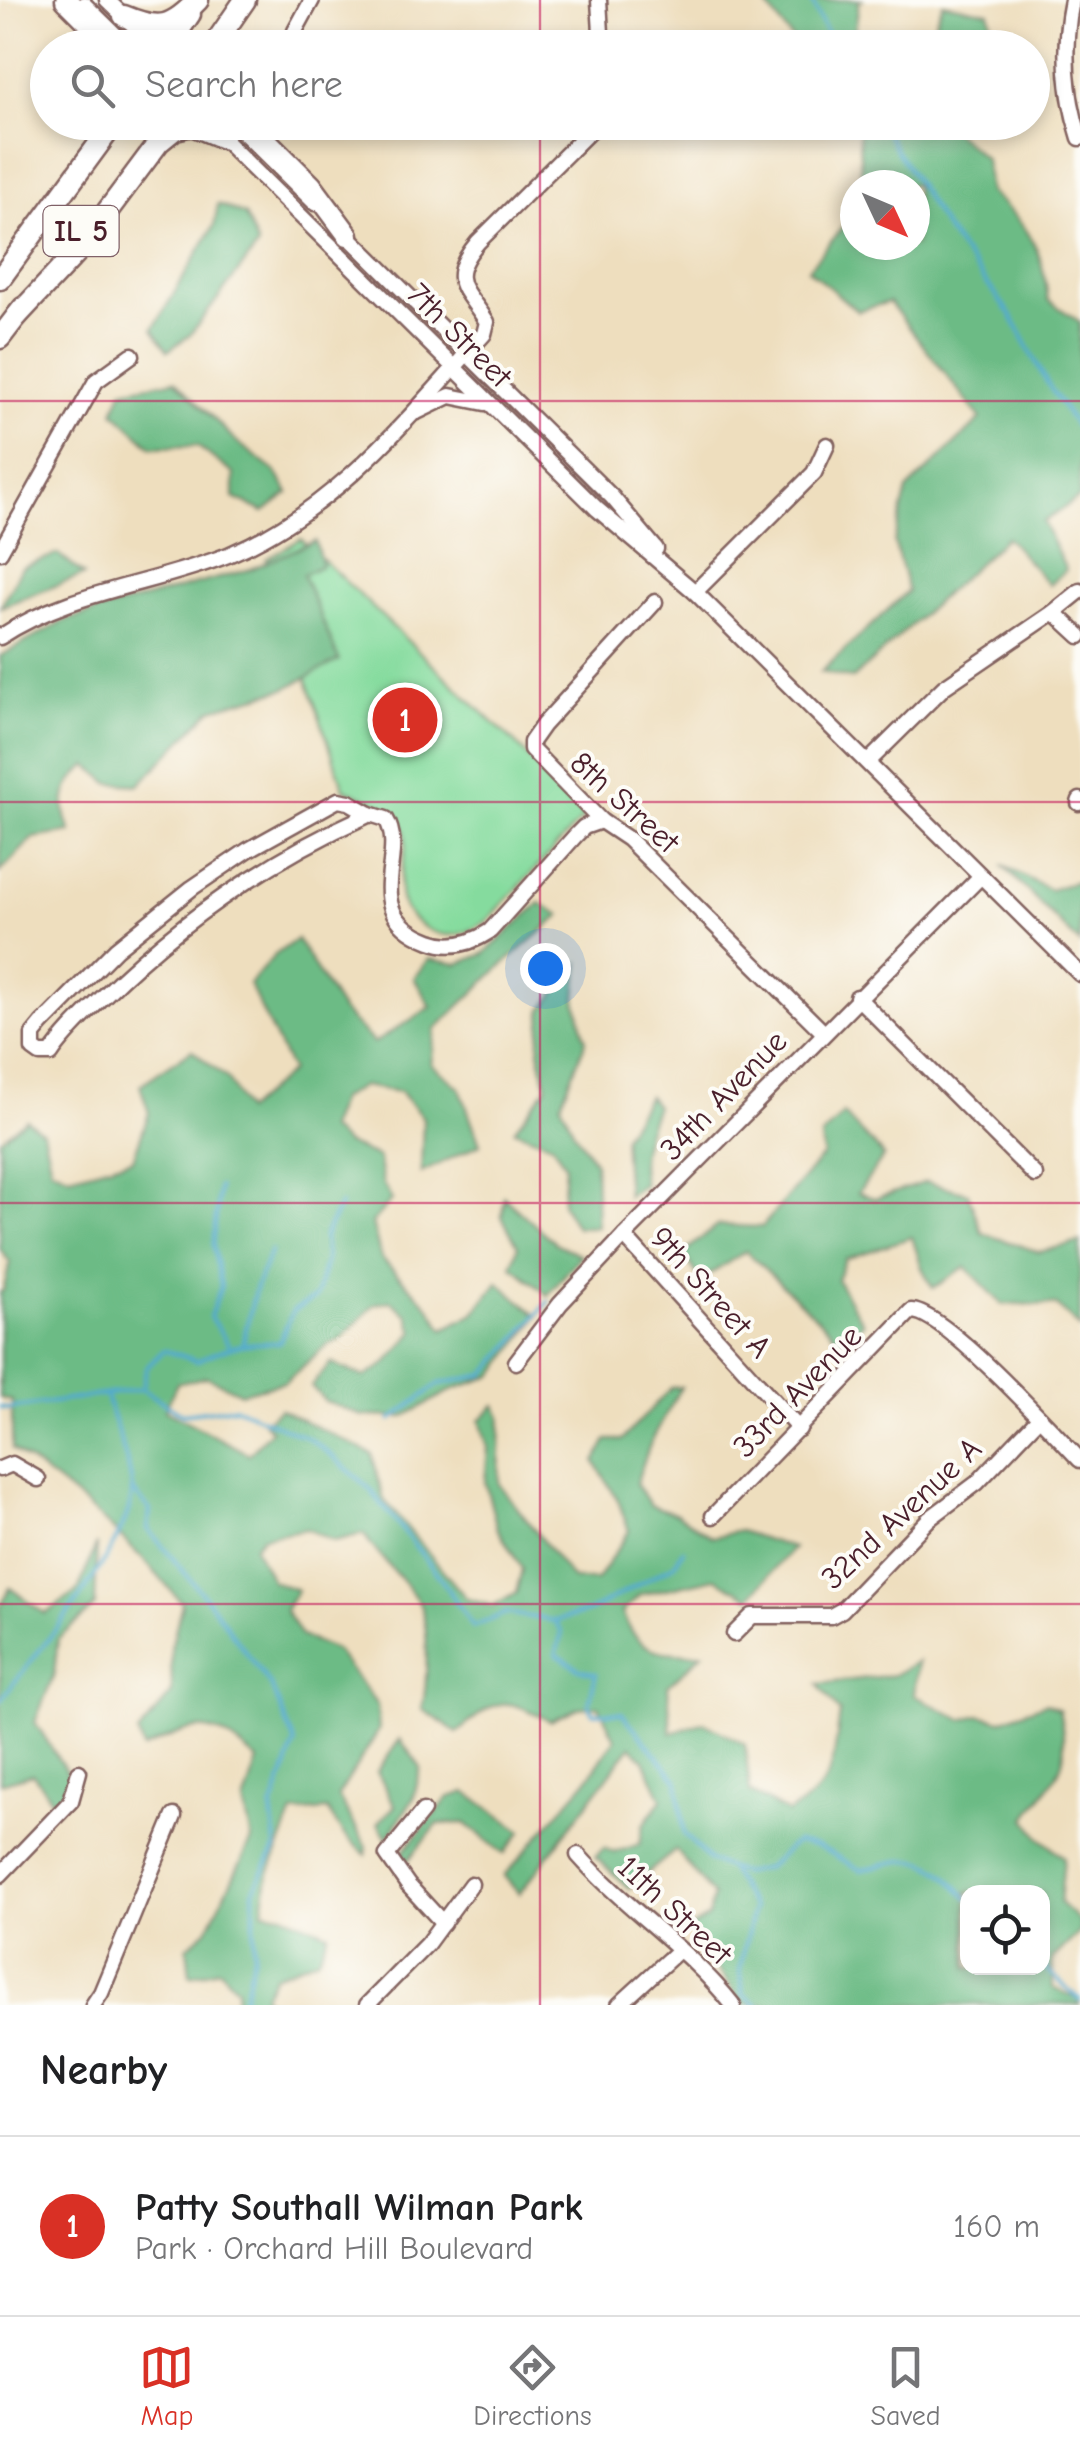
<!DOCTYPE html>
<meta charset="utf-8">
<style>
:root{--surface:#fff;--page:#f2f2f2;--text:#202124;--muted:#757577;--line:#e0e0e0;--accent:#d93025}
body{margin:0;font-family:"Comic Neue",sans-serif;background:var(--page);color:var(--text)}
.controls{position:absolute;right:30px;bottom:30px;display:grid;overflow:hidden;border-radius:20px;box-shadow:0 5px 15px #0003}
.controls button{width:90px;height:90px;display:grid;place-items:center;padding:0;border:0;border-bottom:2px solid var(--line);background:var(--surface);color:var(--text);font:50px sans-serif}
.compass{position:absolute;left:840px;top:170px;width:90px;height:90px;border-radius:50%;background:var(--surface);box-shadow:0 5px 15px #0003;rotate:134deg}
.you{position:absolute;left:545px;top:968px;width:35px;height:35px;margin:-25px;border:8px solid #fff;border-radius:50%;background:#1a73e8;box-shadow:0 0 0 15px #1a73e833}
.badge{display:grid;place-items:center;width:65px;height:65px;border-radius:50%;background:var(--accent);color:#fff;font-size:32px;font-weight:700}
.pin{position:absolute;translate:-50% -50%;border:5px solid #fff;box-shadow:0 2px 10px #0006}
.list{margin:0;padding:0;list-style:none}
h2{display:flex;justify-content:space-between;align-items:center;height:130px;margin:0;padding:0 40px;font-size:42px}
h2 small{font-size:32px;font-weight:400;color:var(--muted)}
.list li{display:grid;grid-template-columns:65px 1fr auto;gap:30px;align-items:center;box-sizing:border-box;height:180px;padding:0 40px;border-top:2px solid var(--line)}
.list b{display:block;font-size:38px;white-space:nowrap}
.list p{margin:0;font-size:32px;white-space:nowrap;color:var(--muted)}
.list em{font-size:32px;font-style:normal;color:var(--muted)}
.icon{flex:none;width:55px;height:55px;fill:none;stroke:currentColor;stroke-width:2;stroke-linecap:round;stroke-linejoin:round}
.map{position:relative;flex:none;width:1080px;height:2005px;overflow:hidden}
.search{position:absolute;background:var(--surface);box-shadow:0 5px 15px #0003;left:30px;right:30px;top:30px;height:110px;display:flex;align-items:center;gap:25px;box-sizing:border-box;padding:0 35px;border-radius:55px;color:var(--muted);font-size:38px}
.sheet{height:310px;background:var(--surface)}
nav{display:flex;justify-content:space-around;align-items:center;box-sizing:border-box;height:140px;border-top:2px solid var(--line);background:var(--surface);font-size:28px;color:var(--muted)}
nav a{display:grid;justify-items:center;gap:5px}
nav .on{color:var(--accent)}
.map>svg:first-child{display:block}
</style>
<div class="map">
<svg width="1080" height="2005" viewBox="0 0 1080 2005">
<rect width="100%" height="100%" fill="#fdfcf7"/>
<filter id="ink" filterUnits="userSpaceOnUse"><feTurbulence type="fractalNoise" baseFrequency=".01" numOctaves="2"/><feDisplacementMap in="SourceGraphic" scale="20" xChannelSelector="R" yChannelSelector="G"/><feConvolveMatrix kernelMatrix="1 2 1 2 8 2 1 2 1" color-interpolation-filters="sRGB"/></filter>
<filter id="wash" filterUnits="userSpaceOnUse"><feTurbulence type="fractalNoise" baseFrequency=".0048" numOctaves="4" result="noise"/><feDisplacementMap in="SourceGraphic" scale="40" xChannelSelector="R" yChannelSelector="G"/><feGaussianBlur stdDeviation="2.25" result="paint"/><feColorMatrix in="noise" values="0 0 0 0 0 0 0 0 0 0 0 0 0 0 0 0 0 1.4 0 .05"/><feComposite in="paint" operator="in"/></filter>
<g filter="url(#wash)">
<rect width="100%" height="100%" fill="#eedebe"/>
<path fill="#85db9e" stroke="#687d64" stroke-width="2.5" d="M301 539 521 749 584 817 487 921C468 933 451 941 429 930 370 899 423 853 399 818 389 804 359 796 344 789L266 559Z"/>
<g fill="#6cbb85" stroke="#5b6d58" stroke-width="2.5" fill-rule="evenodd">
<polygon points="763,0 862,0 859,2 853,44 859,47 798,47"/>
<polygon points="943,3 989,12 996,47 925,47"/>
<path d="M855 123H945L985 159 989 192C1030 227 1042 246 1048 300L1080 322V497L1043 522 1066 570 1049 585 1006 537 853 679 821 672 908 591 894 542 907 490 981 419 889 302 857 311 808 269 855 212V245H915V185H862L858 126Z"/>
<polygon points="218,204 245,215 258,246 190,335 168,351 153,329 214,226"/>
<polygon points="175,380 237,442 275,471 289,493 264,512 234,498 234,474 197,446 152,447 114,412 122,390"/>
<path d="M315 541 322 565 303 575 339 660 287 688 212 709 139 785 109 783 88 765C63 785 59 802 71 832L33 838 0 872V656L66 620 251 569Z"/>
<polygon points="58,554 84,575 0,607 22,567"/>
<polygon points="1002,865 1050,890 1080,880 1080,944"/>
<path d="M540 903 561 915 497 970 436 1029 431 1064 460 1088 480 1144 421 1173 423 1118 400 1092 362 1086 340 1099 328 1129 346 1144 378 1157 383 1184 392 1200 372 1223 381 1258 428 1305 444 1329 474 1313 498 1282 538 1316 493 1376 454 1389 403 1417 362 1416 325 1401 311 1386 331 1363 364 1377 386 1364 414 1332 408 1315 391 1301 375 1304 342 1338 326 1346 285 1382 241 1393 207 1377 177 1383 165 1410 249 1454 271 1430 264 1422 280 1409 372 1454 384 1500 467 1599 494 1606 516 1593 522 1569 497 1528 485 1482 488 1448 480 1420 495 1405 501 1416 499 1484 573 1580H597L629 1531 618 1500 595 1462 607 1440H622L671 1388 681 1387 651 1442 636 1483 650 1505 677 1514 712 1537 740 1531 793 1548 750 1597 715 1578 640 1595 622 1612C638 1655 662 1654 703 1653L668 1686 671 1733 704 1722 745 1744 750 1792 788 1813C838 1784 832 1765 840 1713L818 1684 894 1675 918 1661 914 1695 963 1720 978 1715 1001 1720 1046 1703 1059 1709C1072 1771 1059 1770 1026 1818L1039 1837 1064 1857 1060 1903 1080 1921V1932L1052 1959 1053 1988 1080 2000V2005H743L689 1929 708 1917 713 1896 676 1850 629 1888 595 1857 604 1848 614 1853 640 1844 643 1826 662 1799 644 1760 631 1746 519 1894 504 1876 587 1780 615 1739 599 1706 578 1708 550 1721C500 1695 498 1698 457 1733L422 1709C427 1685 431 1623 418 1601 402 1577 379 1559 364 1534L334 1541 306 1529 262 1537 254 1547 272 1581 297 1590 285 1610 301 1636 335 1650 377 1705 379 1730 338 1796 367 1847 366 1855 343 1834 327 1810 293 1813 268 1876 263 1911 283 1914 328 1933 318 1958 274 1975 263 1997 276 2005H235L237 1988 219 1969 190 1976 187 1947 207 1930 252 1840 244 1803 258 1761C208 1717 201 1723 143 1749L138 1734 172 1693 171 1648 182 1603C129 1540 80 1496 12 1449V1401L0 1398V1292L3 1291 10 1263 0 1249V1139L26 1119 43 1132 51 1168 70 1176 133 1159 149 1113 140 1085 192 1050 228 1079 245 1111 291 1071 249 984 275 955 297 939 341 1010 374 1043 431 1007 414 978 428 959 458 964 484 954ZM968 1892H1042V1968H968Z"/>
<polygon points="579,964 576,1000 586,1041 561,1103 573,1130 595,1163 597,1227 576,1227 562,1204 565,1165 552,1144 514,1130 547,1087 539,1051 542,1010"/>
<path d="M648 1096 656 1106C646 1132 636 1156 644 1184L627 1196 623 1137Z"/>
<polygon points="843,1114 884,1156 858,1193 875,1199 926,1182 968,1193 982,1233 1039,1252 1080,1242 1080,1328 1056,1305 1002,1304 966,1267 933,1288 922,1268 912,1237 845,1259 837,1280 863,1323 842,1342 746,1251 701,1280 683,1253 718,1225 762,1227 823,1155 821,1137"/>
<polygon points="504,1197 555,1243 581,1255 548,1295 512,1266 518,1246 502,1217"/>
<polygon points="97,1543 95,1606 58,1639 54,1674 35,1722 70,1777 58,1809 33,1774 0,1783 0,1608 10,1588 45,1614 78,1591"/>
<polygon points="400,1739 421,1768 413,1799 387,1839 378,1823 395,1806 377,1772"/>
<polygon points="466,1792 522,1831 504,1854 465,1823 438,1824 404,1865 403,1852 449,1797"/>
</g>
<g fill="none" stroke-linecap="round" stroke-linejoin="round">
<g stroke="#52aacf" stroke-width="4">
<polyline points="811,0 834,48"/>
<polyline points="879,122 946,230 1011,315 1047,383 1080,433"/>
<polyline points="219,1187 213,1245 221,1286 210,1317 228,1344"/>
<polyline points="243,1342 256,1286 271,1251"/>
<path d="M143 1388 146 1368 164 1350 197 1361C225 1346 248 1342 279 1343L293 1311 316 1297 326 1260 324 1236 340 1205"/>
<path d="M0 1407 8 1409 142 1389 182 1414 235 1407 308 1438 330 1454 370 1489 439 1576 473 1627 506 1613 555 1621 562 1633 556 1654 579 1669 596 1674 589 1703 593 1713H622L678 1781 684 1834 710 1861 742 1873 767 1868 796 1842 818 1846 861 1870C919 1855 926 1853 968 1898"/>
<polyline points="391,1420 439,1384 484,1375 549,1301"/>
<polyline points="133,1491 150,1510 148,1529 206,1598 271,1686 295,1743 272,1809 276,1847 254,1890 254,1954 242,2005"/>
<polyline points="555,1621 590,1611 674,1565 683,1550"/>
<path d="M0 1701C35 1654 128 1549 132 1493 134 1474 112 1417 106 1396"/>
<polyline points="730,1870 753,1908 740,1969 743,1994 757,2005"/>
<polyline points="1042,1965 1080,2000"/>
</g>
</g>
</g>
<g filter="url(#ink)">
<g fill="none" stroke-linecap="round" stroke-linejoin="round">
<g stroke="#83625e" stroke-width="19">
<g id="minor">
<polyline points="107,0 157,48"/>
<polyline points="599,0 601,33 606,48"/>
<path d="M1072 0C1062 48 1065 92 1080 138"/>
<polyline points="84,4 129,48"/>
<polyline points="294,48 295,31 312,0"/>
<polyline points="233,122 315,203"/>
<polyline points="218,134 597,509 695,592 1080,974"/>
<polyline points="341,229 612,497 656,549"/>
<polyline points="417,412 450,396 485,403"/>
<polyline points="0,552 96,381 132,355"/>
<polyline points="695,592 814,473 827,445"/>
<polyline points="655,602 543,725 531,742 531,749 601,821 628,839 823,1032"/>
<polyline points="1054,612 1080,636"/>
<path d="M0 637C70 591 152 585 228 555 335 511 409 417 484 334L487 322C466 288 445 281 478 242L599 122"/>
<polyline points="868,762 944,687 1054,612 1080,591"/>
<path d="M338 800 349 802 370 814C270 859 181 920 103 997 85 1015 65 1033 51 1054H40L33 1049V1035L42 1024 116 949 192 888 248 850Z"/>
<polyline points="1079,803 1080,800"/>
<path d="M370 814 386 819C409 856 356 913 430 941 451 949 472 943 490 931L576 835 584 827 601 821"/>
<polyline points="857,997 1035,1175"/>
<polyline points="624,1236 799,1429"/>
<polyline points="516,1362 560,1304 624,1236 981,876"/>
<polyline points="0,1469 12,1464 38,1479"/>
<path d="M713 1516 911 1311C943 1310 1053 1432 1080 1460"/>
<polyline points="734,1634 752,1616 831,1616 842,1610 929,1519 977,1483 1039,1418"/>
<polyline points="423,1811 387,1855 408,1885 443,1923"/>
<path d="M578 1855C626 1909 688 1948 733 2005"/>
<polyline points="0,1875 71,1801 79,1772"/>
<polyline points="93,2005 101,1993 174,1816"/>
<polyline points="367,2005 427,1944 471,1884"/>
<polyline points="619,2005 679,1950"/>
</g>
</g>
<g stroke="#83625e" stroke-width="25">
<g id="highway">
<polyline points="66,0 114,48"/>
<path d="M124 16C160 31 171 28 198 0"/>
<polyline points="167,48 190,14"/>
<polyline points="212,48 245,0"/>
<polyline points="248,122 311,185 348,235"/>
<polyline points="0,279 115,122"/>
<polyline points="17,316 77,252 159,142 175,129 192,125 223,138"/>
<polyline points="0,338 23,308"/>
</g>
</g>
<use href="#minor" stroke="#fff" stroke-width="14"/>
<use href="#highway" stroke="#fff" stroke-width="20"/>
</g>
</g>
<path fill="none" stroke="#c2185b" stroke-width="2.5" stroke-opacity="0.55" d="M540 0V48M540 122V2005M0 401H1080M0 802H1080M0 1203H1080M0 1604H1080"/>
<g text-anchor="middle" stroke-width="8" stroke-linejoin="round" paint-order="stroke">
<rect fill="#fdfcf7" stroke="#806168" stroke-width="2.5" x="43.5" y="206" width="75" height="50" rx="8"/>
<g font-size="30" font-weight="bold" fill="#4a1f2b">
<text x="81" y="241">IL 5</text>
</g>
<g font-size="32" fill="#4a1f2b" stroke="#fdfcf7">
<text transform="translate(460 335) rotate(45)" y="11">7th Street</text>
<text transform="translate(625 802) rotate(42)" y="11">8th Street</text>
<text transform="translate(723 1095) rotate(-46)" y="11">34th Avenue</text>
<text transform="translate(711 1292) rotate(48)" y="11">9th Street A</text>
<text transform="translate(797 1391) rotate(-46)" y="11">33rd Avenue</text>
<text transform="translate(901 1513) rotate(-43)" y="11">32nd Avenue A</text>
<text transform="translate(675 1910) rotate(43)" y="11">11th Street</text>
</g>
</g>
</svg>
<div class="controls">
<button><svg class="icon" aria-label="locate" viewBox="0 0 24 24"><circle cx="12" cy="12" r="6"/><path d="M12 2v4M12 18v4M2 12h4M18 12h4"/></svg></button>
</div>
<svg class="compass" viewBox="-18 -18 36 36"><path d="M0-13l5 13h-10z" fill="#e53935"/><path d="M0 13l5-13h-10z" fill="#757577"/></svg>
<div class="you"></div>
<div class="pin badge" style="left:405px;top:720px">1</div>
<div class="search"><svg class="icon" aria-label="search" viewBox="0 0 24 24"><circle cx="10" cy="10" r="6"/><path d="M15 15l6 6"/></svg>Search here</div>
</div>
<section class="sheet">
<h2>Nearby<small></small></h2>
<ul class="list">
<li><span class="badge">1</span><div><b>Patty Southall Wilman Park</b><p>Park · Orchard Hill Boulevard</p></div><em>160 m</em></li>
</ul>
</section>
<nav>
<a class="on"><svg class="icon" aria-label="map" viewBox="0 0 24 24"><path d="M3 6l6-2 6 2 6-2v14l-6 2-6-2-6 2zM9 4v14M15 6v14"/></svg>Map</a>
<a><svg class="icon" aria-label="directions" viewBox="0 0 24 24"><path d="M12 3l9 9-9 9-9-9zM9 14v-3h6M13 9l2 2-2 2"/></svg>Directions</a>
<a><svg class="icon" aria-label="saved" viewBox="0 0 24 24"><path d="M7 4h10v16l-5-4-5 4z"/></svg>Saved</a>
</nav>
